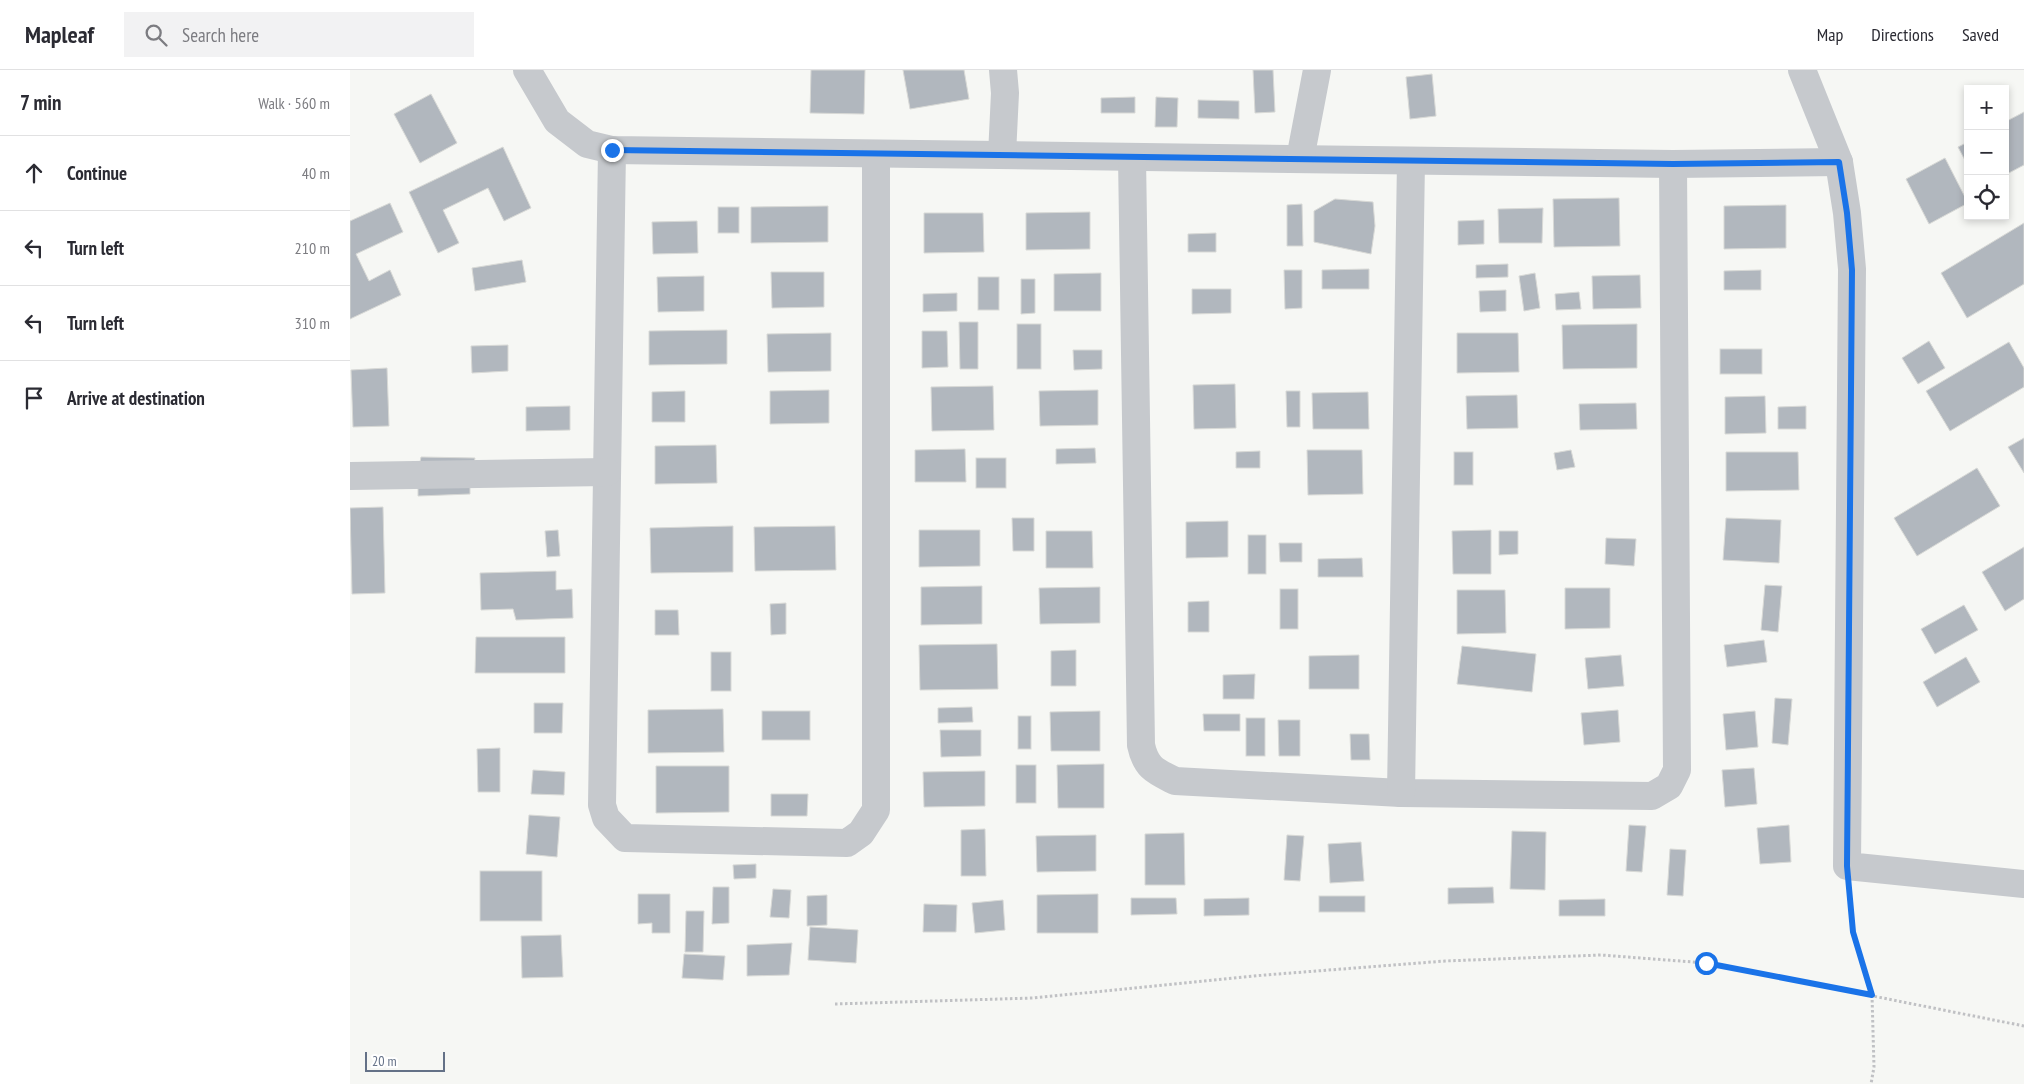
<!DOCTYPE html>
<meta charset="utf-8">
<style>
:root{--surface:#fff;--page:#f2f2f3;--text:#2b2b33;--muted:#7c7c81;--line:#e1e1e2}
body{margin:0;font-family:"PT Sans Narrow",sans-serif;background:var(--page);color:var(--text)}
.controls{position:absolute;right:15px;top:15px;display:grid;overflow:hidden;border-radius:0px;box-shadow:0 2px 8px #0003}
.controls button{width:45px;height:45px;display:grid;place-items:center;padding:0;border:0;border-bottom:1px solid var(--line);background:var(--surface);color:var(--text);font:25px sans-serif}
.scale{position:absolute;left:15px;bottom:12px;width:80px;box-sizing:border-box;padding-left:5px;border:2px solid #647187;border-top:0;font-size:14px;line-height:18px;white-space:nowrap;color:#647187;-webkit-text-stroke:4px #fff;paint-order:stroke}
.stop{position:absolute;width:15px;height:15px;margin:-11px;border:4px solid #1a73e8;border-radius:50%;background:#fff}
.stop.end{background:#1a73e8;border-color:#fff;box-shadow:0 1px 5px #0008}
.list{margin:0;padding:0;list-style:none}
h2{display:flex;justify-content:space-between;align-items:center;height:65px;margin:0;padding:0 20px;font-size:21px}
h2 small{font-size:16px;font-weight:400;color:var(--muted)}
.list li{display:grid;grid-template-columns:32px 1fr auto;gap:15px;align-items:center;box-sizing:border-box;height:75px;padding:0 20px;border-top:1px solid var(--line)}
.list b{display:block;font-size:19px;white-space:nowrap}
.list em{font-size:16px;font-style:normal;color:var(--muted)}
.icon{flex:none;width:28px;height:28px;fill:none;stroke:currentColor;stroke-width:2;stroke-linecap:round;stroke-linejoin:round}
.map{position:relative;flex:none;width:1674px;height:1014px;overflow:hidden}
header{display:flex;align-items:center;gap:30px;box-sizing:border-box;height:70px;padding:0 25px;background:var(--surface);border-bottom:1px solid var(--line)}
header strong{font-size:24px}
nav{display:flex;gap:28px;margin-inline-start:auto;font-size:18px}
.search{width:350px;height:45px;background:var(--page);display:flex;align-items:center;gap:12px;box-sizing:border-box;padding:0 18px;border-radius:0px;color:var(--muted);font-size:19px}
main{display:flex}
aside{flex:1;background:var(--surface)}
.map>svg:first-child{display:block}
</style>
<header>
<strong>Mapleaf</strong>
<div class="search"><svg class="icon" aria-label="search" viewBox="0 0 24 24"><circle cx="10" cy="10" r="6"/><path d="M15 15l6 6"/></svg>Search here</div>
<nav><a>Map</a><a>Directions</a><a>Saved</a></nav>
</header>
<main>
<aside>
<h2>7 min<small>Walk · 560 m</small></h2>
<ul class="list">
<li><svg class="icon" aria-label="ahead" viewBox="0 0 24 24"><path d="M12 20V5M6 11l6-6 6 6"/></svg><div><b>Continue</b></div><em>40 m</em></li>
<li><svg class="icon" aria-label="left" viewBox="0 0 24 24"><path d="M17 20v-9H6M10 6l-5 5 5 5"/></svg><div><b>Turn left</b></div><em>210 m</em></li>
<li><svg class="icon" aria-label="left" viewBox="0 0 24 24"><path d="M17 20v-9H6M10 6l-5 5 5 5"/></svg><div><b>Turn left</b></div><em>310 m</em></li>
<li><svg class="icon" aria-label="arrive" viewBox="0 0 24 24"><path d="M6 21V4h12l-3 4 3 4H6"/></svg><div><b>Arrive at destination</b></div></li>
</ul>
</aside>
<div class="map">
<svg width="1674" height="1014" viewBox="0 0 1674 1014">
<rect width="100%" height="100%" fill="#f6f7f4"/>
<g fill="#b1b7be" stroke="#d8d9d6">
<polygon points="461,0 515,0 514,44 460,43"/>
<polygon points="553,0 614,0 619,29 560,39"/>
<polygon points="903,0 923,0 925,42 905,43"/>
<polygon points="1082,4 1086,46 1060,49 1056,7"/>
<polygon points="81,24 107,73 70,93 44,44"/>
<polygon points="785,27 785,43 751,43 751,28"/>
<polygon points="806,27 828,28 827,57 805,57"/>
<polygon points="848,30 889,31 889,49 848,48"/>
<polygon points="1674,42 1674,95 1655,105 1655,52"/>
<polygon points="1618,72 1618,96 1608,77"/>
<polygon points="153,77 181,138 154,151 138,118 93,140 109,173 88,183 59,122"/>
<polygon points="1595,88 1618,133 1579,154 1556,109"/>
<polygon points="1269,128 1270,176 1204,177 1203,129"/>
<polygon points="985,129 1023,132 1025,156 1021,184 964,172 964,141"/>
<polygon points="40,133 53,162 6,184 19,211 40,200 51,225 0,249 0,151"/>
<polygon points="952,134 953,176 937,176 937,135"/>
<polygon points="1436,135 1436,178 1374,179 1374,136"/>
<polygon points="478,136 478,172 401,173 401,137"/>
<rect x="368" y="137" width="21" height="26"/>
<polygon points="1193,138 1192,173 1149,173 1148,139"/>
<polygon points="740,142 740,179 676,180 676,143"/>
<polygon points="574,143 633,143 634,182 574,183"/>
<polygon points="1134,150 1134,174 1108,175 1108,151"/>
<polygon points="347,151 348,183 303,184 302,152"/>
<polygon points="1674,153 1674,214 1617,248 1591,203"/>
<polygon points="866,163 866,182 838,182 838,164"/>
<polygon points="172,190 176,212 125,221 122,198"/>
<polygon points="1158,194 1158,207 1126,208 1126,195"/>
<polygon points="1019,199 1019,219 972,219 972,200"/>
<polygon points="934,200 952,200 952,238 935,239"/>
<polygon points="1411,200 1411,220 1374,220 1374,201"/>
<polygon points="421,202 474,202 474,237 422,238"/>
<polygon points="751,203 751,241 704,241 704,204"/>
<polygon points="1185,203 1190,238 1174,241 1169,206"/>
<polygon points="1290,205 1291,238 1243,239 1242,206"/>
<polygon points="354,206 354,241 308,242 307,207"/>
<rect x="628" y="207" width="21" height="33"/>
<polygon points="671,209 685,209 685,243 671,244"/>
<polygon points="842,219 881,219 881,243 842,244"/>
<polygon points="1156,220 1156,241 1130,242 1129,221"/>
<polygon points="1229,222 1231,239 1206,240 1205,224"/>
<polygon points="607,223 607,241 573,242 573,224"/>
<polygon points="609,252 628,252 628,299 610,299"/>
<rect x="667" y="254" width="24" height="45"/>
<polygon points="1287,254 1287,298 1213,299 1212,255"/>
<polygon points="377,260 377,294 299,295 299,261"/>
<polygon points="572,261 597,261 598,297 572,298"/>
<polygon points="481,263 481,301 418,302 417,264"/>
<polygon points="1107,263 1168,263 1169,302 1107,303"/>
<polygon points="1579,271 1595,298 1568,314 1552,288"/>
<polygon points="1659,272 1674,298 1674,317 1600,361 1576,321"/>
<polygon points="158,275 158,301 122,303 121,276"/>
<rect x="1370" y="279" width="42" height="25"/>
<polygon points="723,280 752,280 752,299 724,300"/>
<polygon points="37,298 39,356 3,357 1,300"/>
<polygon points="885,314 886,358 844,359 843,315"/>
<polygon points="643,316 644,360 582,361 581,317"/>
<polygon points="479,320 479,353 420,354 420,321"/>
<polygon points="748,320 748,355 690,356 689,321"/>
<polygon points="335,321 335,352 302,352 302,322"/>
<polygon points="936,321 950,321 950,357 937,357"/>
<polygon points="1018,322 1019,359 963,359 962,323"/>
<polygon points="1167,325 1168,358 1117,359 1116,326"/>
<polygon points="1415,326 1416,363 1375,364 1375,327"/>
<polygon points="1286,333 1287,359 1230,360 1229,334"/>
<polygon points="220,336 220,360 176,361 176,337"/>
<polygon points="1456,336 1456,359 1428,359 1428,337"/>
<polygon points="1674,368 1674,403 1658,377"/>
<polygon points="366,375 367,413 305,414 305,376"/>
<polygon points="745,378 746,393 706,394 706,379"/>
<polygon points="615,379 616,412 565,412 565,380"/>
<polygon points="957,380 1012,380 1013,424 958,425"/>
<polygon points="1221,380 1225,397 1207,400 1204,383"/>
<polygon points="910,381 910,398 886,398 886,382"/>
<rect x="1104" y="382" width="19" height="33"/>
<polygon points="1376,382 1448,382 1449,420 1376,421"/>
<polygon points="71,387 125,388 123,398 69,397"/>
<rect x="626" y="388" width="30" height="30"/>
<polygon points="1627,398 1650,436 1567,486 1544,448"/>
<polygon points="120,413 120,424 68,426 68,415"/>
<polygon points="33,437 35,523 2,524 0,438"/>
<polygon points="662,448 684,448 684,481 663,481"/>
<polygon points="1376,448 1431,450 1429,493 1373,490"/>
<polygon points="878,451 878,487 836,488 836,452"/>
<polygon points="383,456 383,502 301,503 300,458"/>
<polygon points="485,456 486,500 405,501 404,457"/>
<polygon points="208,460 210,486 197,487 195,461"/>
<polygon points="569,460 630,460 630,496 569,497"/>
<polygon points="1141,460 1141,504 1103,504 1102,461"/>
<polygon points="696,461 742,461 743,498 696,498"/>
<polygon points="1149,461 1168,461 1168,484 1149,485"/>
<rect x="898" y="465" width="18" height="39"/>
<polygon points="1256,468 1286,469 1284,496 1255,494"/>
<polygon points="929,473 952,473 952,492 930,492"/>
<polygon points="1674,477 1674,529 1655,541 1632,502"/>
<polygon points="1012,488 1013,507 968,507 968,489"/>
<polygon points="206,501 206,520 222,519 223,548 166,550 163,539 131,540 130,503"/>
<polygon points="1415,515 1432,516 1428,562 1411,560"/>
<polygon points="632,516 632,554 571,555 571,517"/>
<polygon points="750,517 750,553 690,554 689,518"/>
<polygon points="1215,518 1260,518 1260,558 1215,559"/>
<rect x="930" y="519" width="18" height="40"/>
<polygon points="1107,520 1155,520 1156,563 1107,564"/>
<polygon points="859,531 859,562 838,562 838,532"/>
<polygon points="436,533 436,564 421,565 420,534"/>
<polygon points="1614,535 1628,560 1585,584 1571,559"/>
<polygon points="305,540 328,540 329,565 305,565"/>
<polygon points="126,567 215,567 215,603 125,603"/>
<polygon points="1414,570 1417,592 1377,597 1374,575"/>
<polygon points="647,574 648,619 570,620 569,575"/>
<polygon points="1112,576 1186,584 1182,622 1107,614"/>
<polygon points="726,580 726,616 701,616 701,581"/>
<rect x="361" y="582" width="20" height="39"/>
<polygon points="1009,585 1009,619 959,619 959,586"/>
<polygon points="1271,585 1274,616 1238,619 1235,588"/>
<polygon points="1616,587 1630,612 1587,637 1573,612"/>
<polygon points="905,604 904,629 873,629 873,605"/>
<polygon points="1425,628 1442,629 1438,675 1422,673"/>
<polygon points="184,633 213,633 212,663 184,663"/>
<polygon points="622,637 623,652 588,653 588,638"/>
<polygon points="373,639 374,682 298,683 298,640"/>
<polygon points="1268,640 1270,672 1234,675 1231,643"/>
<rect x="412" y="641" width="48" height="29"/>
<polygon points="750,641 750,681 701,681 700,642"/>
<polygon points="1405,641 1408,677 1376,680 1373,644"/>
<polygon points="853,644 890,644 890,661 854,661"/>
<rect x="668" y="646" width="13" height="33"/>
<rect x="896" y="648" width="19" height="38"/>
<polygon points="928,650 950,650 950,686 929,686"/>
<polygon points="590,660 631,660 631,686 591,687"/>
<polygon points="1000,664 1019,664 1020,690 1001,690"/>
<polygon points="150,678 150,722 128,722 127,679"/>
<polygon points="754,694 754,738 708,738 707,695"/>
<rect x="666" y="695" width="20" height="38"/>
<polygon points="306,696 379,696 379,742 306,743"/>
<polygon points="1404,698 1407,734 1375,737 1372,700"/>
<polygon points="183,700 215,702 214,725 181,724"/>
<polygon points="635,701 635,736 574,737 573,702"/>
<polygon points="421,724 458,724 457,746 421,746"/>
<polygon points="179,745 210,747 207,787 176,784"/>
<polygon points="1279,755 1296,756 1292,802 1276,801"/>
<polygon points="1439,755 1441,792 1410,794 1407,758"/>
<polygon points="635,759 636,806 611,806 611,760"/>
<polygon points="1162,761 1196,762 1195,820 1160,819"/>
<polygon points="834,763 835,815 795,815 795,764"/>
<polygon points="746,765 746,801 687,802 686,766"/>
<polygon points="937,765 954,766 950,811 934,810"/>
<polygon points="1011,772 1014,811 980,813 978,774"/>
<polygon points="1320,779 1336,780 1333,826 1317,825"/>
<polygon points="406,794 406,808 384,809 383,795"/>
<rect x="130" y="801" width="62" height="50"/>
<polygon points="363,817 379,817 379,853 362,854"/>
<polygon points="1143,817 1144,833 1098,834 1098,818"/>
<polygon points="423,819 441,820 439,848 420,847"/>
<polygon points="288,824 320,824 320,863 302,863 302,853 288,854"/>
<polygon points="748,824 748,863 687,863 687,825"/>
<polygon points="477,825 477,855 457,856 457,826"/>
<rect x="969" y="826" width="46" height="16"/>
<polygon points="781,828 826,828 827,844 781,845"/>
<polygon points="899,828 899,845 854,846 854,829"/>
<polygon points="1255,829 1255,846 1209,846 1209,830"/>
<polygon points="653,830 655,860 625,863 622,833"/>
<polygon points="574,834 607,835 606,862 573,862"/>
<polygon points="336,841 354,841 353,882 335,882"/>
<polygon points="460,857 508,860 506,893 458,890"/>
<polygon points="211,865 213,907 172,908 171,866"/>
<polygon points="442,873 439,905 397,906 397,875"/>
<polygon points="334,884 375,886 373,910 332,908"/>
</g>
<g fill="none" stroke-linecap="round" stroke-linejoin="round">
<g stroke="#c0c1c4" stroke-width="3" stroke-dasharray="2.5 2.5" stroke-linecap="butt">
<polyline points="1499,823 1503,862 1522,925 1524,997 1521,1014"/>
<polyline points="485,934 683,928 915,905 1095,891 1251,885 1356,893 1674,956"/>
</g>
<g stroke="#c6c9cd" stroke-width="28">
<polyline points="177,0 207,51 237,74 262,80 1323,94 1489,92"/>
<polyline points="1452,0 1489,92 1497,143 1502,199 1497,796 1674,814"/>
<polyline points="262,80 252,735 256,748 275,768 497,773 511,763 526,740 526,84"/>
<polyline points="652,85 655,23 653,0"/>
<path d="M782 87 791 675C796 698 805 701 825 711L1051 723 1302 726 1319 716 1327 700 1323 94"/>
<polyline points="950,89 967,0"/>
<polyline points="0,406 257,402"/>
<polyline points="1051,723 1061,91"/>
</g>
</g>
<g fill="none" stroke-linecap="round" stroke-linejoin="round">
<polyline stroke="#1a73e8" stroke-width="6" points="262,80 1323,94 1489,92 1497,143 1502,200 1497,796 1503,862 1522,925 1356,893"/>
</g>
</svg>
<div class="controls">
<button>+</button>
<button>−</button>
<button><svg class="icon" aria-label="locate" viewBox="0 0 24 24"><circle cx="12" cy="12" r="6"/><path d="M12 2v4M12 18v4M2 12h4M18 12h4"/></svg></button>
</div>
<div class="scale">20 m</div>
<div class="stop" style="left:1356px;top:893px"></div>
<div class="stop end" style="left:262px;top:80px"></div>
</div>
</main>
